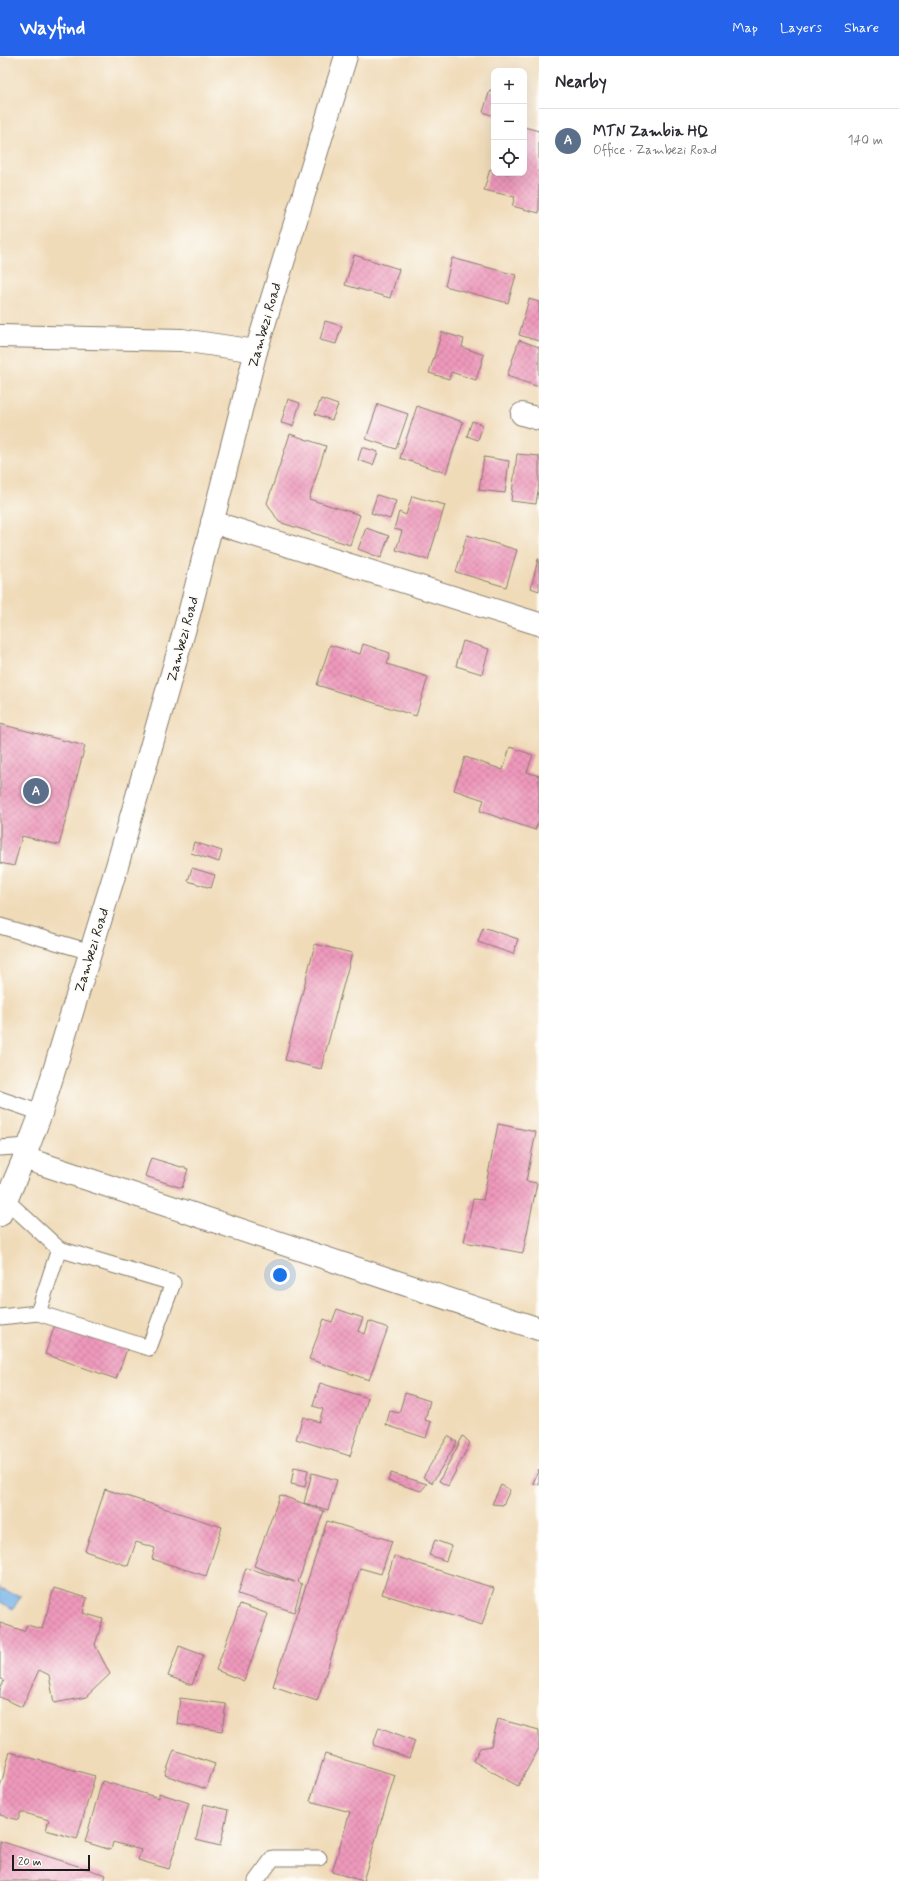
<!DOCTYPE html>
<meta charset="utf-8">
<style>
:root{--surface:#fff;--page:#f2f2f3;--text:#2b2b33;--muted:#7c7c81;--line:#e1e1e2;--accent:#2563eb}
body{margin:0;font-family:Mynerve,sans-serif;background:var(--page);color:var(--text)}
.controls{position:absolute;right:12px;top:12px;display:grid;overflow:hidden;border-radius:8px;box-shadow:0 4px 16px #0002}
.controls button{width:36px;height:36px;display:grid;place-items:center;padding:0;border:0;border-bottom:1px solid var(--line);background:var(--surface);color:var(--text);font:20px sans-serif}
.scale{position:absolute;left:12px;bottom:10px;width:78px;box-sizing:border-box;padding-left:4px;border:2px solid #1c1c1c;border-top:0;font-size:11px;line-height:14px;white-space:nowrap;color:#1c1c1c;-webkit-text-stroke:3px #fdfcf7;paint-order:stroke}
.you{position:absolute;left:280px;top:1219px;width:14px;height:14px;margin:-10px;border:3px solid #fff;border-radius:50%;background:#1a73e8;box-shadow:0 0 0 6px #1a73e833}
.badge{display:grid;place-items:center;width:26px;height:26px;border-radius:50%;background:var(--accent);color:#fff;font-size:13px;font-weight:700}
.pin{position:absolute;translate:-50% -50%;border:2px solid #fff;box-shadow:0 1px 4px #0006}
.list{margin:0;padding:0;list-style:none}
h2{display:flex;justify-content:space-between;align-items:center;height:52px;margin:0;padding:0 16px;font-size:17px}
h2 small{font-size:13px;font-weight:400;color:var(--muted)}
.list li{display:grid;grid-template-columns:26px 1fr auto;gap:12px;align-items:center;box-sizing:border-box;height:64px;padding:0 16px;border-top:1px solid var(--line)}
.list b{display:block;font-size:15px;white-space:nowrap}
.list p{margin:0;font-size:13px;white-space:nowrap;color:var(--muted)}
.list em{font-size:13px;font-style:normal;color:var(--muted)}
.icon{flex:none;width:22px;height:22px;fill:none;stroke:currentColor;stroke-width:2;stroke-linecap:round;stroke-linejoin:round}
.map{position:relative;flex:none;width:539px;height:1825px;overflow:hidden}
header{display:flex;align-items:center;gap:24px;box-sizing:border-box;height:56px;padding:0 20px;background:var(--accent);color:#fff}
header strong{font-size:19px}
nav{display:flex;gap:22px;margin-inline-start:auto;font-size:14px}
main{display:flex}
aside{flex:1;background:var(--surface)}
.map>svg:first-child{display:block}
</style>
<header>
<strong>Wayfind</strong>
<nav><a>Map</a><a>Layers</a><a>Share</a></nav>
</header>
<main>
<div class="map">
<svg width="539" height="1825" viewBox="0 0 539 1825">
<defs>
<pattern id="building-cross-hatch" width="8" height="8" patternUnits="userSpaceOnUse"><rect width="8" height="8" fill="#e9b"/><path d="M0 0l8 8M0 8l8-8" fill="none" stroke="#cc83a0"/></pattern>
</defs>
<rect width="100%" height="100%" fill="#fdfcf7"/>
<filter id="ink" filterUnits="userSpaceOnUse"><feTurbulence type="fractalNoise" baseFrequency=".025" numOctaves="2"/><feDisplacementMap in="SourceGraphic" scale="8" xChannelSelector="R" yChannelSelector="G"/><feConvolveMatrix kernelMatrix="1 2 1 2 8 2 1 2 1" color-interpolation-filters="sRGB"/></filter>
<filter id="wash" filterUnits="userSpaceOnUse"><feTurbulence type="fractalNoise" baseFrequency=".012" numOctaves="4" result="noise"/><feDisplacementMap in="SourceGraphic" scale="16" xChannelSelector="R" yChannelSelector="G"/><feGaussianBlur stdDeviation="0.9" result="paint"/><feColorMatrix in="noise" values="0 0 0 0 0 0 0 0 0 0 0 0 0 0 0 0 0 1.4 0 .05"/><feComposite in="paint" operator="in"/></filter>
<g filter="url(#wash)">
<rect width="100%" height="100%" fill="#f0dbb9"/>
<polygon fill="#74b2e7" stroke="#486782" points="0,1530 0,1533 21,1540 13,1553 0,1546"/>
<g id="blocks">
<g fill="url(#building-cross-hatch)">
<polygon points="490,34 494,35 494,60 483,56"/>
<polygon points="524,71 539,75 539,157 512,150 515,141 484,134 490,113 494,114 494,117 524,117"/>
<polygon points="354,199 399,213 390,242 345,229"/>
<polygon points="452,202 516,219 508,247 445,230"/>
<polygon points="529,243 539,246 539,285 519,279"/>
<polygon points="325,265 342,270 336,288 320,284"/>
<polygon points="442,276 464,283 462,291 484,299 476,324 451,316 449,323 429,317"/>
<polygon points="519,284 539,291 539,331 507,320"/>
<polygon points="288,343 300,347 293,370 281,367"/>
<polygon points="321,343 338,349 332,364 315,358"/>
<polygon points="378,348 408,358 396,393 366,383"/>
<polygon points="417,350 463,366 446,417 400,402"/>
<polygon points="472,365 483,369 478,384 467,380"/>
<polygon points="290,378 326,390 309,443 360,459 350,489 279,466 267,447"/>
<polygon points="362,391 378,396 373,409 358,404"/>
<polygon points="517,398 539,400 539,427 536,448 511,445"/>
<polygon points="484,401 509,405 505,437 479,434"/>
<polygon points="377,439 396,445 390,463 371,457"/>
<polygon points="412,440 445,449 428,504 396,494 402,475 394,473 399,456 406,459"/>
<polygon points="366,472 389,480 381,502 358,493"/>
<polygon points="467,479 517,494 506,531 456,516"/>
<polygon points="538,503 539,503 539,535 531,532"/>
<polygon points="463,585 489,593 482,618 456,610"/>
<polygon points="363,588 390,597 387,608 428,621 416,660 317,629 330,589 360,598"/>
<polygon points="0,668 85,690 59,789 22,780 14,810 0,807"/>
<polygon points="510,691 533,699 527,716 539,720 539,765 535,774 480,755 484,744 454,734 465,701 503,714"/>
<polygon points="194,786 222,795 219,806 191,797"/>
<polygon points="192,812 215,819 211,832 188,825"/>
<polygon points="483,871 518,883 513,898 478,886"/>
<polygon points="315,888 352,897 321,1013 285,1004"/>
<polygon points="498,1068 536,1076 526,1125 537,1127 523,1197 464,1186 473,1143 483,1144"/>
<polygon points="151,1102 188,1113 182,1132 145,1120"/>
<polygon points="337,1253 363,1262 358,1275 365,1278 369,1265 388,1272 369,1324 309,1303 324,1263 332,1266"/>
<polygon points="55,1269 127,1293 116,1323 45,1298"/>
<polygon points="320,1327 368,1342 350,1400 296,1383 303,1361 319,1366 323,1353 313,1350"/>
<polygon points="405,1337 430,1345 425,1364 431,1366 426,1382 386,1369 390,1355 399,1357"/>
<polygon points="448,1380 457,1386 432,1427 423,1421"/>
<polygon points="463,1380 470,1387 448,1430 439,1425"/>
<polygon points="294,1411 308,1414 305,1431 291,1428"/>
<polygon points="539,1413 539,1429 533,1427"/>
<polygon points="312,1417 337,1424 328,1454 304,1447"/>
<polygon points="391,1417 427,1428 421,1435 388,1425"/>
<polygon points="501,1429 510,1434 503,1449 492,1448"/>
<polygon points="105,1433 222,1471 206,1520 152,1503 155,1492 136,1486 128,1510 85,1495"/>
<polygon points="280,1439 324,1455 298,1526 302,1528 294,1556 238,1538 246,1512 295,1526 254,1510"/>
<polygon points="327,1465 392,1485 381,1518 360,1512 317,1645 273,1630"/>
<polygon points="435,1484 451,1490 446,1505 429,1499"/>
<polygon points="394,1500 494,1532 482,1569 382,1538"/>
<polygon points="54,1532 87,1542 83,1557 103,1563 95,1589 110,1618 86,1641 54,1647 49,1619 39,1614 22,1651 0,1641 0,1634 4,1624 0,1623 0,1567 24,1575 27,1569 42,1573"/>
<polygon points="240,1548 268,1558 244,1625 216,1614"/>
<polygon points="179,1590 203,1599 192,1629 168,1620"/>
<polygon points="180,1642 226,1648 222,1675 177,1668"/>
<polygon points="498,1663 539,1674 539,1692 518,1730 473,1705 480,1692 491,1690"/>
<polygon points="379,1671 415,1685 409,1702 373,1689"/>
<polygon points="174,1694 215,1708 206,1733 165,1719"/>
<polygon points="10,1696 95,1720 77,1783 46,1774 49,1764 21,1756 18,1764 0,1759 0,1731"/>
<polygon points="325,1698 395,1719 363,1825 332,1816 350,1756 310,1745"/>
<polygon points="102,1725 159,1742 159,1737 189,1747 169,1813 138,1804 141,1794 113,1786 111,1794 85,1786"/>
<polygon points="204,1748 228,1754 220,1790 196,1784"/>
<polygon points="0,1785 106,1819 104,1825 0,1825"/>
</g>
</g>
</g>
<g filter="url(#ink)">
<use href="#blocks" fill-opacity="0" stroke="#867c6a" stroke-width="1"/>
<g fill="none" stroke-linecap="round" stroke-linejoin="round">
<g stroke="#867c6a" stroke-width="17">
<g id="service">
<polyline points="0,870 91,896"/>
<polyline points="0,1043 41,1057"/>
<polyline points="0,1092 29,1090"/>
<polyline points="38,1257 59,1193"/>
<polyline points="0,1261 38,1257 149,1292 173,1227 59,1193 6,1144"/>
<polyline points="256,1825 273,1802 319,1802"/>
</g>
</g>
<g stroke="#867c6a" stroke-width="24">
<g id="minor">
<polyline points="0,280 182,284 256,295"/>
<polyline points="522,358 539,363"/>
<polyline points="212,466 539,568"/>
<polyline points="24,1102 539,1273"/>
</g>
</g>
<g stroke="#867c6a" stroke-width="24">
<polyline id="secondary" points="0,1159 24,1102 41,1057 117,810 189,558 256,295 346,0"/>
</g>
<use href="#service" stroke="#fff" stroke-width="15"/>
<use href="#minor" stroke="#fff" stroke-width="22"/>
<use href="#secondary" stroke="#fff" stroke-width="22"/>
</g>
</g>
<g text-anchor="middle" stroke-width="4" stroke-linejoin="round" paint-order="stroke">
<g font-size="14" fill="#1c1c1c" stroke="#fdfcf7">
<text transform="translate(264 269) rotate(-74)" y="5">Zambezi Road</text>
<text transform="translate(182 583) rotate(-75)" y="5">Zambezi Road</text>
<text transform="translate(91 894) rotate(-73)" y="5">Zambezi Road</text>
</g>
</g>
</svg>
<div class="controls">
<button>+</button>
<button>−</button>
<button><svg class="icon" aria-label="locate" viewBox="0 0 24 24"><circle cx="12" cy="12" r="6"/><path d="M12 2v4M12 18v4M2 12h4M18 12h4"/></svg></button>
</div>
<div class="scale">20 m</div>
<div class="you"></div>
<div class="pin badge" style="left:36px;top:735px;background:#5c6f8a">A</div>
</div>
<aside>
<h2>Nearby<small></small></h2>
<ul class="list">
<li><span class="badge" style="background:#5c6f8a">A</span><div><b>MTN Zambia HQ</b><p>Office · Zambezi Road</p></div><em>140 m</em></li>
</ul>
</aside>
</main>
